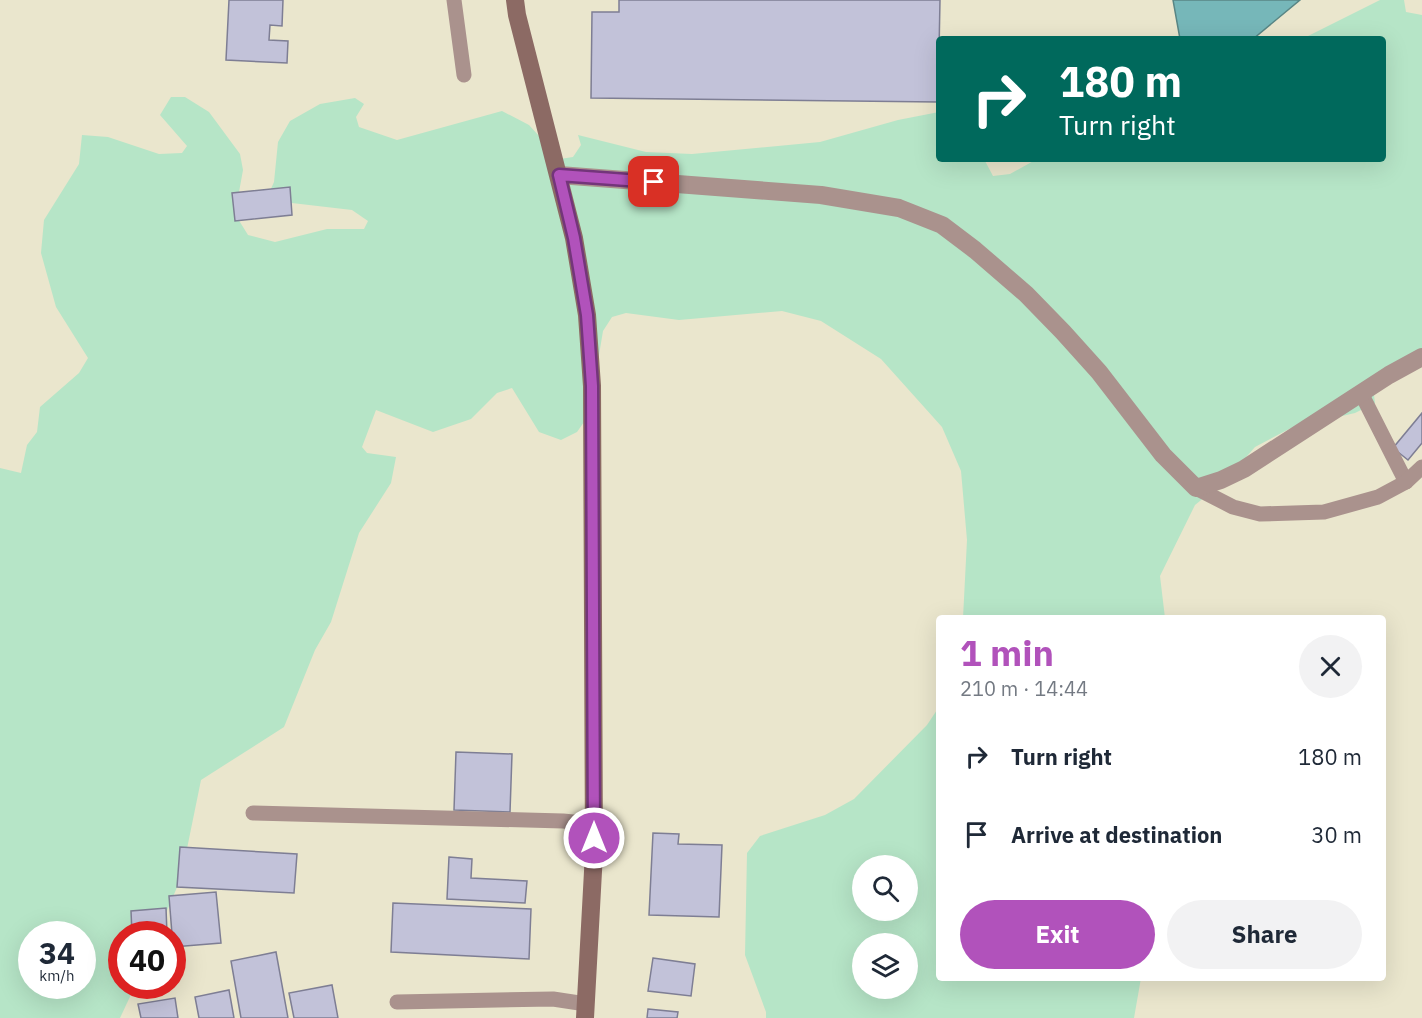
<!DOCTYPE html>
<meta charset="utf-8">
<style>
:root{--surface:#fff;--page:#f2f2f3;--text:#1f2937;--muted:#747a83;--accent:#b152bb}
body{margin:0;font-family:"IBM Plex Sans",sans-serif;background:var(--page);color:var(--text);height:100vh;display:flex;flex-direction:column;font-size:22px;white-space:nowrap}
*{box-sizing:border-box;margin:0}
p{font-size:20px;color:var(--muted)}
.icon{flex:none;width:33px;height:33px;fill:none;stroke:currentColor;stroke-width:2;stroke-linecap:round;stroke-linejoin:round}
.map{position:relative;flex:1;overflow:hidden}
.sheet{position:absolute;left:936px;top:615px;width:450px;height:366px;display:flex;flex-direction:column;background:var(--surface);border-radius:6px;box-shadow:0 6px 24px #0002}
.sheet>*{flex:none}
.hud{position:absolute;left:936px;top:36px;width:450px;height:126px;border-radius:6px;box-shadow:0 6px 24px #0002;background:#00695c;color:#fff;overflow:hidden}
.controls{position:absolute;left:852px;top:855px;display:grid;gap:12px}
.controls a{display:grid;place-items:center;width:66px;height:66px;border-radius:50%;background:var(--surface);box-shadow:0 6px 24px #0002;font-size:30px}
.speed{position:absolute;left:18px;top:921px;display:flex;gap:12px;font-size:30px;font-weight:700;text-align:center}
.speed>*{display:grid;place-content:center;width:78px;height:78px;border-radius:50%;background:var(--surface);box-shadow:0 6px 24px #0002;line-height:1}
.speed small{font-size:15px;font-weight:400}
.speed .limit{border:9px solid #d22;background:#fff;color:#111}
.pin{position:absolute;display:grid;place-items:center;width:51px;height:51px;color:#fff;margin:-26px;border-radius:12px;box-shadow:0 3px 9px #0006}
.me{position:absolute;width:66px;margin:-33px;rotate:0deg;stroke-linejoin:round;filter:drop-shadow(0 0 4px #0008)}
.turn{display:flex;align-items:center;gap:21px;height:126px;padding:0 24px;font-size:27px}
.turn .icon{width:78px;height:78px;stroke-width:2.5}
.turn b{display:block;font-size:42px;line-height:51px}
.round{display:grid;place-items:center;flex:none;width:63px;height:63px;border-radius:32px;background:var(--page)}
.head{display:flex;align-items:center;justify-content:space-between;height:102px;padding:0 24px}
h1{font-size:36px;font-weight:800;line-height:45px;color:var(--accent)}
.button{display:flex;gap:12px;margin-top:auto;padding:12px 24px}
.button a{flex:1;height:69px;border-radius:36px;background:var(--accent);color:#fff;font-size:24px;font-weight:800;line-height:69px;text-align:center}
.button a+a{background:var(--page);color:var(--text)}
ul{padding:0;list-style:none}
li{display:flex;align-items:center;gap:18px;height:78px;padding:0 24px}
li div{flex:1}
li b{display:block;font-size:22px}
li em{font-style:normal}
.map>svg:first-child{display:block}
</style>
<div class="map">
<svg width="1422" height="1018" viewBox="0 0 1422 1018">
<rect width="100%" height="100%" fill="#eae6cd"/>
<g fill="#b6e5c7" fill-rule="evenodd">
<path d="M1380,0h24l2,12 16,3v339l-48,41 1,8 -20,10 -64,15 -36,19 -28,32 -32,26 -35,71 5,42h-202l4,-78 -6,-69 -19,-44 -61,-68 -60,-38 -39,-10 -103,9 -53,-7 -14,4 -9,14 -14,84 -12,17 -16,8 -22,-8 -27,-44 -15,5 -26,26 -38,13 -57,-22 -14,37 5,6 29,4 -5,26 -32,50 -28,89 -16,28 -31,77 -83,53 -20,98 -24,56h-35v52h13l-15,32h-120v-550l21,5 6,-28 10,-13 3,-25 39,-34 9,-15 -32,-51 -15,-54 3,-33 35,-56 3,-29 26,2 51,17 23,-1 5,-7 -27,-31 11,-18h14l24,15 31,42 3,16 -8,44 13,21 27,7 52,-13h37l4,-8 -16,-11 -86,-10 8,-18 4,-40 12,-21 30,-17 35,-6 9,6 -8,13 3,10 38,13 105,-29 27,14 31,34 13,-2 8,-12 -3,-10 68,17 46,2 128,-12 78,-22 41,-8v47h45l9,17 17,-2 27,-15h346v-120h-81zM32,934h50v52h-50z"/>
<path d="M939,707v271h202l-7,40h-368v-6l-21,-57 2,-102 13,-17 65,-21 29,-16 73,-74zM862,866h46v44h-46zM862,944h46v44h-46z"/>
</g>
<polygon fill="#76b7b9" stroke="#598685" stroke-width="1.5" points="1173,0 1300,0 1253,39 1180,39"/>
<g fill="#c2c2d9" stroke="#7e7e94" stroke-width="1.5">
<polygon points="229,0 283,0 282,26 270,25 269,40 288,41 287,63 226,60"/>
<polygon points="619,0 940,0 938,102 591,98 592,12 619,12"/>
<polygon points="290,187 292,215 235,221 232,193"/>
<polygon points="1422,413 1422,443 1408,460 1393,448"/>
<polygon points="456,752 512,754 510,812 454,810"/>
<polygon points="653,833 679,834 678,844 722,845 719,917 649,915"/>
<polygon points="180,847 297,854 294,893 177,887"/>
<polygon points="449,857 472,859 471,878 527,881 525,903 447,899"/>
<polygon points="216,892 221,943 173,947 169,896"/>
<polygon points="393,903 531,909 529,959 391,952"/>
<polygon points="166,908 167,934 132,934 131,911"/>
<polygon points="276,952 288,1018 241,1018 231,961"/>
<polygon points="653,958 695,964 691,996 648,991"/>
<polygon points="332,985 338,1018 294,1018 289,993"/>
<polygon points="229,990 234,1018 199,1018 195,997"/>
<polygon points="175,998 178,1018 141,1018 138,1004"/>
<polygon points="648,1009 678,1012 677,1018 647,1018"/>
</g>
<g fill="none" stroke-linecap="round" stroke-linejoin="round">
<g stroke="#aa928d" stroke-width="15">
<polyline points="454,0 464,75"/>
<polyline points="1361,393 1406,482"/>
<polyline points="1196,488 1233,507 1260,514 1324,512 1378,497 1406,482 1422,467"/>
<polyline points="253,813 563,821 593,824"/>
<polyline points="397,1002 553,999 586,1004"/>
</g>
<polyline stroke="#aa928d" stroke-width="18" points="559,175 821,195 899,208 942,225 975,250 1026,294 1063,332 1099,372 1163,455 1196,488 1221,480 1244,469 1389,375 1422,357"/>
<polyline stroke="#8c6a64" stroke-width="18" points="515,0 517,15 574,238 587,315 592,386 594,853 585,1018"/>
</g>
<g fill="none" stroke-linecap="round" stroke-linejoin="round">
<g stroke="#73357a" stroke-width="15">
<polyline id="route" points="594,838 592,386 587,315 574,238 559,175 654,182"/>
</g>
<use href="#route" stroke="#b152bb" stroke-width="10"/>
</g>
</svg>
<div class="controls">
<a><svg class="icon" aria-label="search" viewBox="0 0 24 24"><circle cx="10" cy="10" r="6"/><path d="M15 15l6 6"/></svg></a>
<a><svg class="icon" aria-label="layers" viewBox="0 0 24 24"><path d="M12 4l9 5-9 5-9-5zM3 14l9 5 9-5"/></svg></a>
</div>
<div class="speed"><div>34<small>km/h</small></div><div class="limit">40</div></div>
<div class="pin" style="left:654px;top:182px;background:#d93025"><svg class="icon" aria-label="arrive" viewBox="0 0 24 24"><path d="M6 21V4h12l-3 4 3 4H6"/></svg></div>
<svg class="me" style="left:594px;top:838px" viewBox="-20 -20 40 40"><circle r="17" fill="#b152bb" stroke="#fff" stroke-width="3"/><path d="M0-11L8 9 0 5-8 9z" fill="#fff"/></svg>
<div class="hud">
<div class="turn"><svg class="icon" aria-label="right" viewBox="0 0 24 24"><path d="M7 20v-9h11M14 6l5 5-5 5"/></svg><div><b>180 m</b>Turn right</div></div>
</div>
<section class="sheet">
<div class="head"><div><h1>1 min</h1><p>210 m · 14:44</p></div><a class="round"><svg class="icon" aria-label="close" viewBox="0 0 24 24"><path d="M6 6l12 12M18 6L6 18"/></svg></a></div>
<ul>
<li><svg class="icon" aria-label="right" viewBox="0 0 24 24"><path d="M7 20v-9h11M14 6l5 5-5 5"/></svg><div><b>Turn right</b></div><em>180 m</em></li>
<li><svg class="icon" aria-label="arrive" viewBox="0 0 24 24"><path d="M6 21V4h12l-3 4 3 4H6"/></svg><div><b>Arrive at destination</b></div><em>30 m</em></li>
</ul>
<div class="button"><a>Exit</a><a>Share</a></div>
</section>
</div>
